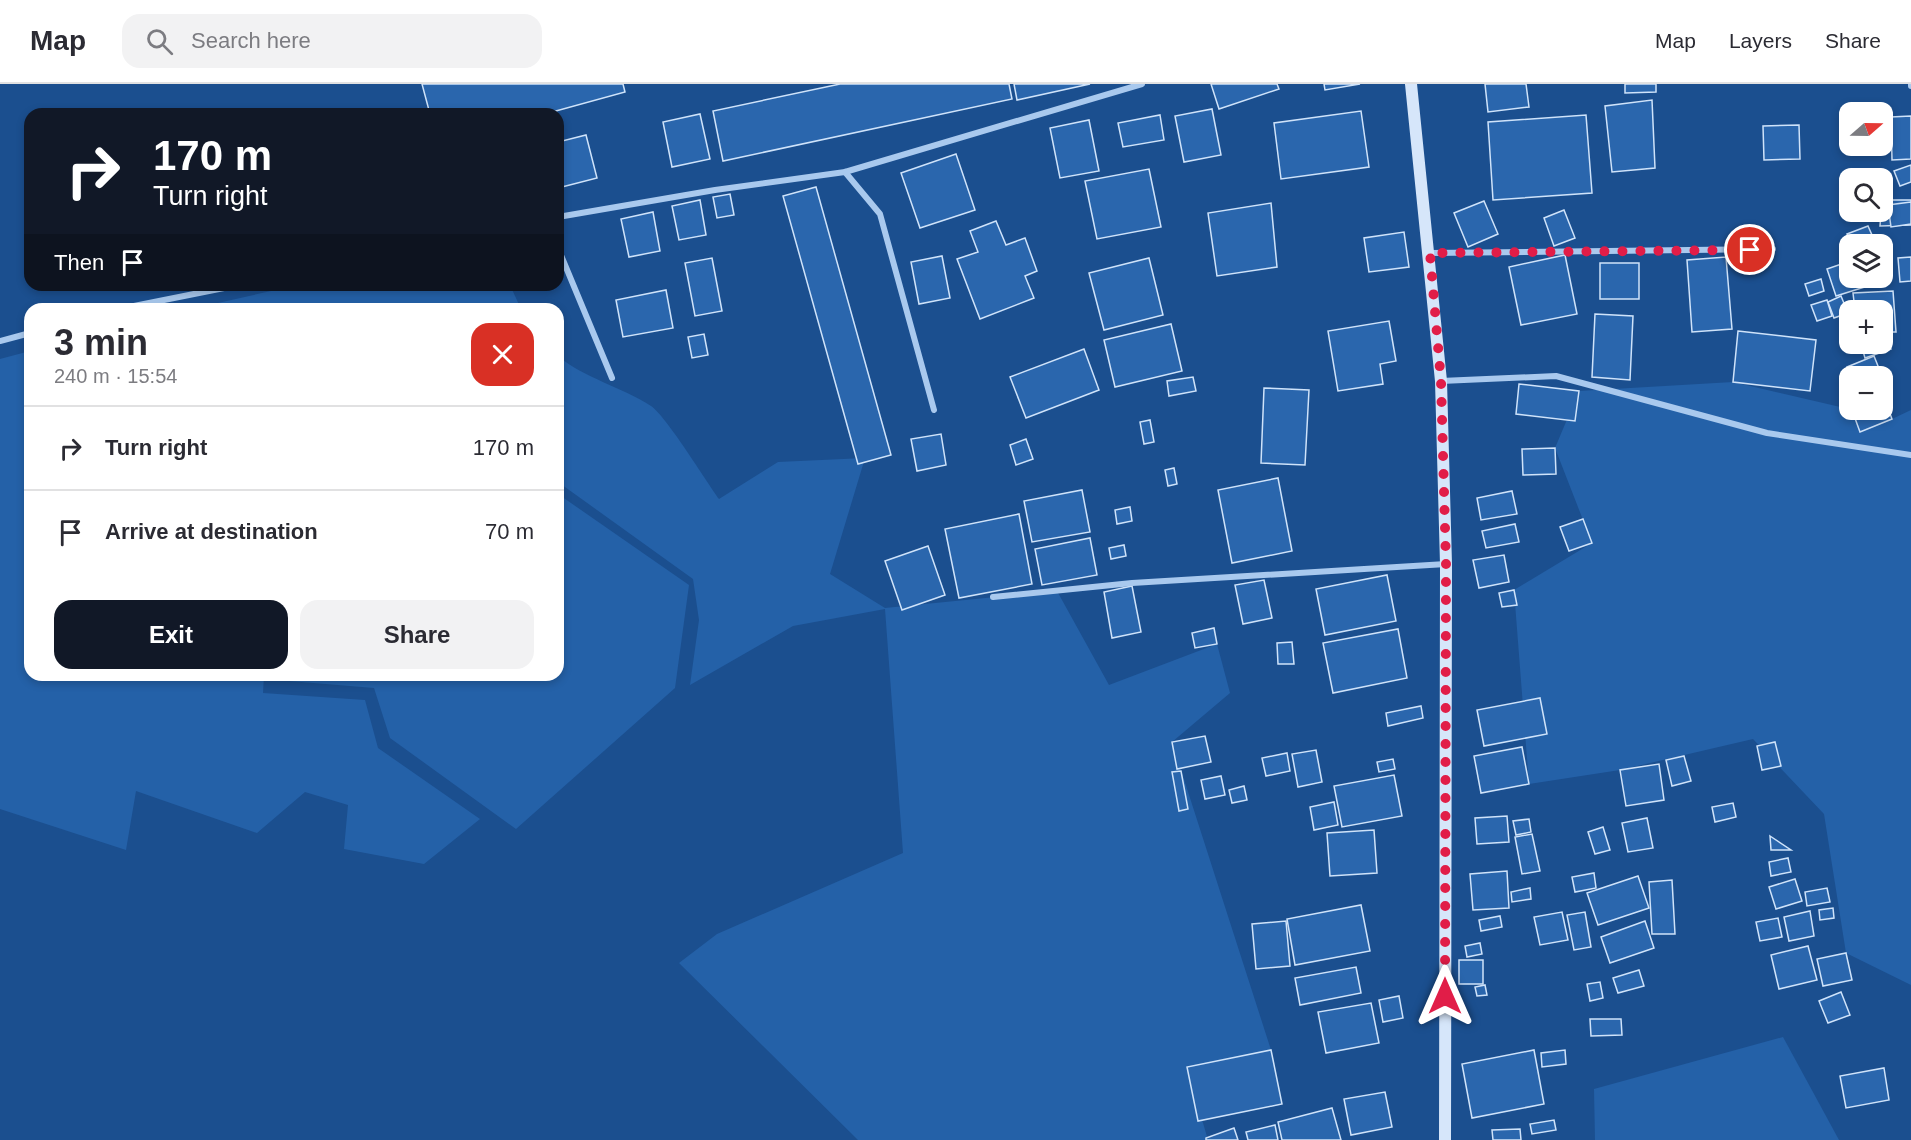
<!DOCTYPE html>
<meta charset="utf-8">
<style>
:root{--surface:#fff;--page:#f2f2f3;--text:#2b2b33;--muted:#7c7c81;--line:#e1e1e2;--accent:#111827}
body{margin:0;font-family:Arial,sans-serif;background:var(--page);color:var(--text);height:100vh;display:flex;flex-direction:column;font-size:22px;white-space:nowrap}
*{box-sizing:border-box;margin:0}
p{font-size:20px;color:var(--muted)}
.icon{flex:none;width:33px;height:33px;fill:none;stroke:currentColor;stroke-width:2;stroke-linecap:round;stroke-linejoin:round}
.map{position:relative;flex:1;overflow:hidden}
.drawer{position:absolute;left:24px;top:219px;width:540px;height:378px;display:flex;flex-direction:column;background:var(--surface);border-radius:18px;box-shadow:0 3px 9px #0003}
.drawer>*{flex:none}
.hud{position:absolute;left:24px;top:24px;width:540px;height:183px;border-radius:18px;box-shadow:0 3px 9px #0003;background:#111827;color:#fff;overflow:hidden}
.needle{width:39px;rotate:70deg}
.controls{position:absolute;left:1839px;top:18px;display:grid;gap:12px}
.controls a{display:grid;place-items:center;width:54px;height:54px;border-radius:12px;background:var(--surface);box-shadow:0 3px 9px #0003;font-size:30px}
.pin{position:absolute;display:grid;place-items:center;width:51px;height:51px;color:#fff;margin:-26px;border:3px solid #fff;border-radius:50%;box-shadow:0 2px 6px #0007}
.me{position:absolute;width:66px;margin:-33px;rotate:0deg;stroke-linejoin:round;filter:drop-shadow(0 0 4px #0008)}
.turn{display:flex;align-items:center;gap:21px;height:126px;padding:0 30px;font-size:27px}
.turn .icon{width:78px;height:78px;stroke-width:2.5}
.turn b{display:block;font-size:42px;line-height:51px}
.then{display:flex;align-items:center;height:57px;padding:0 30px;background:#0003;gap:12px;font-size:22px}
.round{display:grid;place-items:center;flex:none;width:63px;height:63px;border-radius:18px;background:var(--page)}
.overview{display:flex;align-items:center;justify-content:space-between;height:102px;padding:0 30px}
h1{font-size:36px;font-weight:700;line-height:45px}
.cta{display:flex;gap:12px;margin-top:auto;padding:12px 30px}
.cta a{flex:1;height:69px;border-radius:18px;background:var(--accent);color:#fff;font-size:24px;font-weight:700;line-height:69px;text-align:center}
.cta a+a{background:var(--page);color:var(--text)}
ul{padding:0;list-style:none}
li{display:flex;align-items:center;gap:18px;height:84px;padding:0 30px;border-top:2px solid var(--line)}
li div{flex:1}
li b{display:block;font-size:22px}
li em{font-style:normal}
header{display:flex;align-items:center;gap:36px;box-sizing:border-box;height:84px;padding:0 30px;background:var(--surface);border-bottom:2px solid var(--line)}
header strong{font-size:28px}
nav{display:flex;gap:33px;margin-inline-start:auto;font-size:21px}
.search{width:420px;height:54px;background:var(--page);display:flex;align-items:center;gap:15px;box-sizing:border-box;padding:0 21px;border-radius:18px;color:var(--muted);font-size:22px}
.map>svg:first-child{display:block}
</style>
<header>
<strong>Map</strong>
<div class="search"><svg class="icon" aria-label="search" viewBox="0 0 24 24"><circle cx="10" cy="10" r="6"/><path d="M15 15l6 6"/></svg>Search here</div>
<nav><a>Map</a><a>Layers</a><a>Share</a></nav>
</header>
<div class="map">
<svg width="1911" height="1056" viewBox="0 0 1911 1056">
<rect width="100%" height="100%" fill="#1b4f8f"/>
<g fill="#2461a8">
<polygon points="298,201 510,201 521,225 191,225"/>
<polygon points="30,267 30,591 264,591 263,609 365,616 378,664 480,735 424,780 344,765 348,721 305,708 257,749 136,707 126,766 0,725 0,275"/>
<path d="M558,272c26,22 64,31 93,50 15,10 55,75 68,93l59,-37 87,-4 -35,116 55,34 172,-17 52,94 108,-41 13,49 -58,49 99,308 -84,18 21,72h-350l-179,-177 38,-29 186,-81 -18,-244 -92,17 -103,59 9,-65 -6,-41 -135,-97z"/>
<polygon points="1733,298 1892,335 1911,326 1911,901 1846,869 1824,730 1753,655 1620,686 1529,700 1514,506 1592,459 1555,364 1579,307"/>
<polygon points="558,410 689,501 675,604 516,745 390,654 374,604 277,596 277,591 558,591"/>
<polygon points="1783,953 1839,1056 1595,1056 1594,1005"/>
</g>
<g fill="#2a66ad" stroke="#cfe3fa" stroke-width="1.5">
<polygon points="422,0 623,0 625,8 545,30 430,30"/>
<polygon points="840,0 1009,0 1012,15 723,77 713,27"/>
<polygon points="1014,0 1090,0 1017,16"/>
<polygon points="1211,0 1277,0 1279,5 1219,25"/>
<polygon points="1324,0 1360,0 1325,6"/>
<polygon points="1485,0 1526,0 1529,23 1488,28"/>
<polygon points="1625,0 1656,0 1656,8 1625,9"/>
<polygon points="1652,16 1655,84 1612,88 1605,22"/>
<polygon points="1212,25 1221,71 1184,78 1175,32"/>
<polygon points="1361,27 1369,83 1281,95 1274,39"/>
<polygon points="700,30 710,75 672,83 663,38"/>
<polygon points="1160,31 1164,56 1123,63 1118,39"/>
<polygon points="1586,31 1592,109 1493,116 1488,38"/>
<polygon points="1911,32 1911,75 1892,76 1891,33"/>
<polygon points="1089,36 1099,87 1060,94 1050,44"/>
<polygon points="1799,41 1800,75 1764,76 1763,42"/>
<polygon points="586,51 597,94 558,104 558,58"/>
<polygon points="956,70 975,126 920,144 901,89"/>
<polygon points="1911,81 1911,98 1900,102 1894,87"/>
<polygon points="1149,85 1161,143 1097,155 1085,97"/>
<polygon points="816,103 891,371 858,380 783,112"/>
<polygon points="730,110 734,131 717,134 713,113"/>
<polygon points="700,116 706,151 679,156 672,122"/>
<polygon points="1882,116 1911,116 1911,141 1880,142"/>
<polygon points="1484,117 1498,150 1468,163 1454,129"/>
<polygon points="1911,118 1911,140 1891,143 1888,121"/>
<polygon points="1271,119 1277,183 1217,192 1208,129"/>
<polygon points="1564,126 1575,154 1554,162 1544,134"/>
<polygon points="653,128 660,167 629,173 621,135"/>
<polygon points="996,137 1006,161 1025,154 1037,187 1025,192 1034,214 980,235 957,175 978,168 970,147"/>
<polygon points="1868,142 1876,160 1851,160 1847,150"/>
<polygon points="1404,148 1409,183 1369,188 1364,154"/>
<polygon points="1565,171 1577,230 1521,241 1509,183"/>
<polygon points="942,172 950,214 919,220 911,178"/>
<polygon points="1726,173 1732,245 1692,248 1687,176"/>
<polygon points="1911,173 1911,197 1900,198 1898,174"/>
<polygon points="712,174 722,227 695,232 685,179"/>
<polygon points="1149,174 1163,231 1104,246 1089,189"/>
<polygon points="1850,177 1850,194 1869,194 1871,201 1836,212 1827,185"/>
<rect x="1600" y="179" width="39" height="36"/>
<polygon points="1821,195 1824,207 1809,212 1805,200"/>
<polygon points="666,206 673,244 623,253 616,216"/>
<polygon points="1893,207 1896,248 1882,248 1882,226 1855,226 1853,209"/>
<polygon points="1841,212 1848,229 1834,234 1828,218"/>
<polygon points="1827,216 1832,232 1817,237 1811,221"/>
<polygon points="1595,230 1633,232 1630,296 1592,293"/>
<polygon points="1389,237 1396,277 1380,280 1383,300 1338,307 1328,247"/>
<polygon points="1171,240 1182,287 1115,303 1104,256"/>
<polygon points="1738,247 1816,256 1810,307 1733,298"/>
<polygon points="704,250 708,271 692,274 688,253"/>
<polygon points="1886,250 1891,265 1865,274 1861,260 1882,260 1882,251"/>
<polygon points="1084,265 1099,306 1026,334 1010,293"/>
<polygon points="1874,272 1882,292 1851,292 1847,283"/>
<polygon points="1193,293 1196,307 1169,312 1167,297"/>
<polygon points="1519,300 1579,307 1575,337 1516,330"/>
<polygon points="1264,304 1309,306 1305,381 1261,379"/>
<polygon points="1883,311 1892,335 1860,348 1852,326 1882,326"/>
<polygon points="1150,336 1154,358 1144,360 1140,338"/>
<polygon points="941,350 946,381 917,387 911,355"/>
<polygon points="1026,355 1033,375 1016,381 1010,361"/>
<polygon points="1555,364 1556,390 1523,391 1522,365"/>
<polygon points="1174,384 1177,400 1168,402 1165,386"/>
<polygon points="1278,394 1292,467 1232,479 1218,406"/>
<polygon points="1082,406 1090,448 1032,458 1024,417"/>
<polygon points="1512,407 1517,430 1481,436 1477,414"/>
<polygon points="1130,423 1132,437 1117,440 1115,426"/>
<polygon points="1019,430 1032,500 959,514 945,445"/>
<polygon points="1583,435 1592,459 1569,467 1560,443"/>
<polygon points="1515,440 1519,458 1486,464 1482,447"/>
<polygon points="1090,454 1097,491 1042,501 1035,465"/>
<polygon points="1124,461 1126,472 1111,475 1109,464"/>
<polygon points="928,462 945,511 902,526 885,477"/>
<polygon points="1504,471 1509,498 1479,504 1473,476"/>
<polygon points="1387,491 1396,537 1325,551 1316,505"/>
<polygon points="1264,496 1272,534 1243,540 1235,501"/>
<polygon points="1132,502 1141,548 1112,554 1104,508"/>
<polygon points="1514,506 1517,521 1502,523 1499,509"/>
<polygon points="1214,544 1217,560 1195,564 1192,549"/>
<polygon points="1398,545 1407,594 1333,609 1323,559"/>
<polygon points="1292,558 1294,580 1278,580 1277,559"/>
<polygon points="1540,614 1547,650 1484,662 1477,626"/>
<polygon points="1421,622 1423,634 1388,642 1386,629"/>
<polygon points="1205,652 1211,678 1177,685 1172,658"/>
<polygon points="1775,658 1781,682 1762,686 1757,662"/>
<polygon points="1522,663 1529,700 1481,709 1474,672"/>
<polygon points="1316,666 1322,698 1298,703 1292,670"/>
<polygon points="1287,669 1290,687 1266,692 1262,674"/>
<polygon points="1684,672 1691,697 1672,702 1666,676"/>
<polygon points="1393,675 1395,685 1379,688 1377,678"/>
<polygon points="1659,680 1664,716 1626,722 1620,686"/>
<polygon points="1181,687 1188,725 1179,727 1172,688"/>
<polygon points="1394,691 1402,732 1342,743 1334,702"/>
<polygon points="1221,692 1225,711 1205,715 1201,696"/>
<polygon points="1244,702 1247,716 1232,719 1229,706"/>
<polygon points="1334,718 1338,741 1314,746 1310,723"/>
<polygon points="1733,719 1736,733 1715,738 1712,723"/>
<polygon points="1507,732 1509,758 1477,760 1475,734"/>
<polygon points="1647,734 1653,764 1628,768 1622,739"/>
<polygon points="1529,735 1531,748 1516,751 1513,737"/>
<polygon points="1603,743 1610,766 1595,770 1588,748"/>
<polygon points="1374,746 1377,789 1330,792 1327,749"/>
<polygon points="1532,750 1540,787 1522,790 1515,753"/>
<polygon points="1770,752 1791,766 1771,766"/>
<polygon points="1788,774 1791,788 1771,792 1769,778"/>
<polygon points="1507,787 1509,824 1473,826 1470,790"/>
<polygon points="1594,789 1596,804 1575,808 1572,793"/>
<polygon points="1638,792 1649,824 1598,841 1587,809"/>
<polygon points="1795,795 1802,817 1776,825 1769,803"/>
<polygon points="1672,796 1675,850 1652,850 1649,798"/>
<polygon points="1530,804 1531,815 1512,818 1511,808"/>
<polygon points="1827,804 1830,818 1807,822 1805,808"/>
<polygon points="1361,821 1370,867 1295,881 1287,835"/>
<polygon points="1833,824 1834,834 1820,836 1819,826"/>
<polygon points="1810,827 1814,852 1789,857 1784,833"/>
<polygon points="1562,828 1568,856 1540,861 1534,833"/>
<polygon points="1585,828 1591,863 1574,866 1567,831"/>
<polygon points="1500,832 1502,843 1481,847 1479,836"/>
<polygon points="1778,834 1782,853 1760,857 1756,838"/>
<polygon points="1286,837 1290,882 1256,885 1252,840"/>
<polygon points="1645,837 1654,864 1610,879 1601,853"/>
<polygon points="1480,859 1482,870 1467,873 1465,862"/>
<polygon points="1808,862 1817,896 1779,905 1771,871"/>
<polygon points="1846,869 1852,896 1823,902 1817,875"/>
<rect x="1459" y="876" width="24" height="24"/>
<polygon points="1356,883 1361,909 1300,921 1295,894"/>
<polygon points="1639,886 1644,902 1618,909 1613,894"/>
<polygon points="1600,898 1603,914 1590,917 1587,900"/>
<polygon points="1485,901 1487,911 1477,912 1475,903"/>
<polygon points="1841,908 1850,931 1828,939 1819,917"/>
<polygon points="1399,912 1403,934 1383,938 1379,916"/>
<polygon points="1371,919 1379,959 1326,969 1318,928"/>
<polygon points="1590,935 1621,935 1622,951 1591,952"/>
<polygon points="1271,966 1282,1020 1198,1037 1187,983"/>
<polygon points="1534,966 1544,1020 1472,1034 1462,980"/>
<polygon points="1565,966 1566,980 1542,983 1541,969"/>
<polygon points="1884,984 1889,1016 1846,1024 1840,992"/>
<polygon points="1385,1008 1392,1043 1351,1051 1344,1015"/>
<polygon points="1332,1024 1341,1056 1282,1056 1278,1038"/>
<polygon points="1554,1036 1556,1046 1532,1050 1530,1040"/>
<polygon points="1275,1041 1278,1056 1248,1056 1246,1048"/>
<polygon points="1234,1044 1238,1056 1206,1056 1206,1054"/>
<polygon points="1520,1045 1521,1056 1493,1056 1492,1046"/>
</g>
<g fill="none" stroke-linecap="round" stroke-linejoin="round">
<g stroke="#a9c9ee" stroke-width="6">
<polyline points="1911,0 1911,2"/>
<polyline points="845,88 880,130 934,326"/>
<polyline points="558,133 715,106 845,88 1142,0"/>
<polyline points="558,164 612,294"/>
<polyline points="1430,169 1773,165"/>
<polyline points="119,225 239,201"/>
<polyline points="0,257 30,249"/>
<polyline points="1441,297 1556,292 1767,349 1911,371"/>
<polyline points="993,513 1132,499 1446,480"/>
</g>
<polyline stroke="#d6e6fa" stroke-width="12" points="1411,0 1441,297 1446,480 1445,1056"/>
</g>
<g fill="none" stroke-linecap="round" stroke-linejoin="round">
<polyline stroke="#e11d48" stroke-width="10" stroke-dasharray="0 18" points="1445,912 1446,480 1441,297 1430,169 1750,166"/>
</g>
</svg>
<div class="controls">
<a><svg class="needle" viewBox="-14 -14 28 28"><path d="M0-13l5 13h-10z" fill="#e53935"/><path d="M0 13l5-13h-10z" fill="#7c7c81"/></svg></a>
<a><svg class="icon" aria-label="search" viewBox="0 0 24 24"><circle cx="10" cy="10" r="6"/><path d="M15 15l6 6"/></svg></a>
<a><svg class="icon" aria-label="layers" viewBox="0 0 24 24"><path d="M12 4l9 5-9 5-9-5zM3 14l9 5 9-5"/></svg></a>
<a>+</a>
<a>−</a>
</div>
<div class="pin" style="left:1750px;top:166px;background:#d93025"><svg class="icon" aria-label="arrive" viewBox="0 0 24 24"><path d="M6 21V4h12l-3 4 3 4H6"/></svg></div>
<svg class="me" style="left:1445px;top:912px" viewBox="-20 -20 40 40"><path d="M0-17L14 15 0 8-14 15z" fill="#e11d48" stroke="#fff" stroke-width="4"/></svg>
<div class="hud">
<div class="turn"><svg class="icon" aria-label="right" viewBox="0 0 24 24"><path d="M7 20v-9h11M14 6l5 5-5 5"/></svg><div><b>170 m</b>Turn right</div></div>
<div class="then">Then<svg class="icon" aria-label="arrive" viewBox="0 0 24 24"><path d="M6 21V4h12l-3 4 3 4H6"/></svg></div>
</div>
<section class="drawer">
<div class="overview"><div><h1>3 min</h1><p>240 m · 15:54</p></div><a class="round" style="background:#d93025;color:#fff"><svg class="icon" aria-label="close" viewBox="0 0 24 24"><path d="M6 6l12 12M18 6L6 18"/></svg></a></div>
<ul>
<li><svg class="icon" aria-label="right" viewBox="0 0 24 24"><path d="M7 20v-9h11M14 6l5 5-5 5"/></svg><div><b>Turn right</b></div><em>170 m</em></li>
<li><svg class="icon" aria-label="arrive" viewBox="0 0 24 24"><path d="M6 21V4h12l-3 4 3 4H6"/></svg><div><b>Arrive at destination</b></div><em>70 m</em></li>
</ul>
<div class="cta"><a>Exit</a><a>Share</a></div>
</section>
</div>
